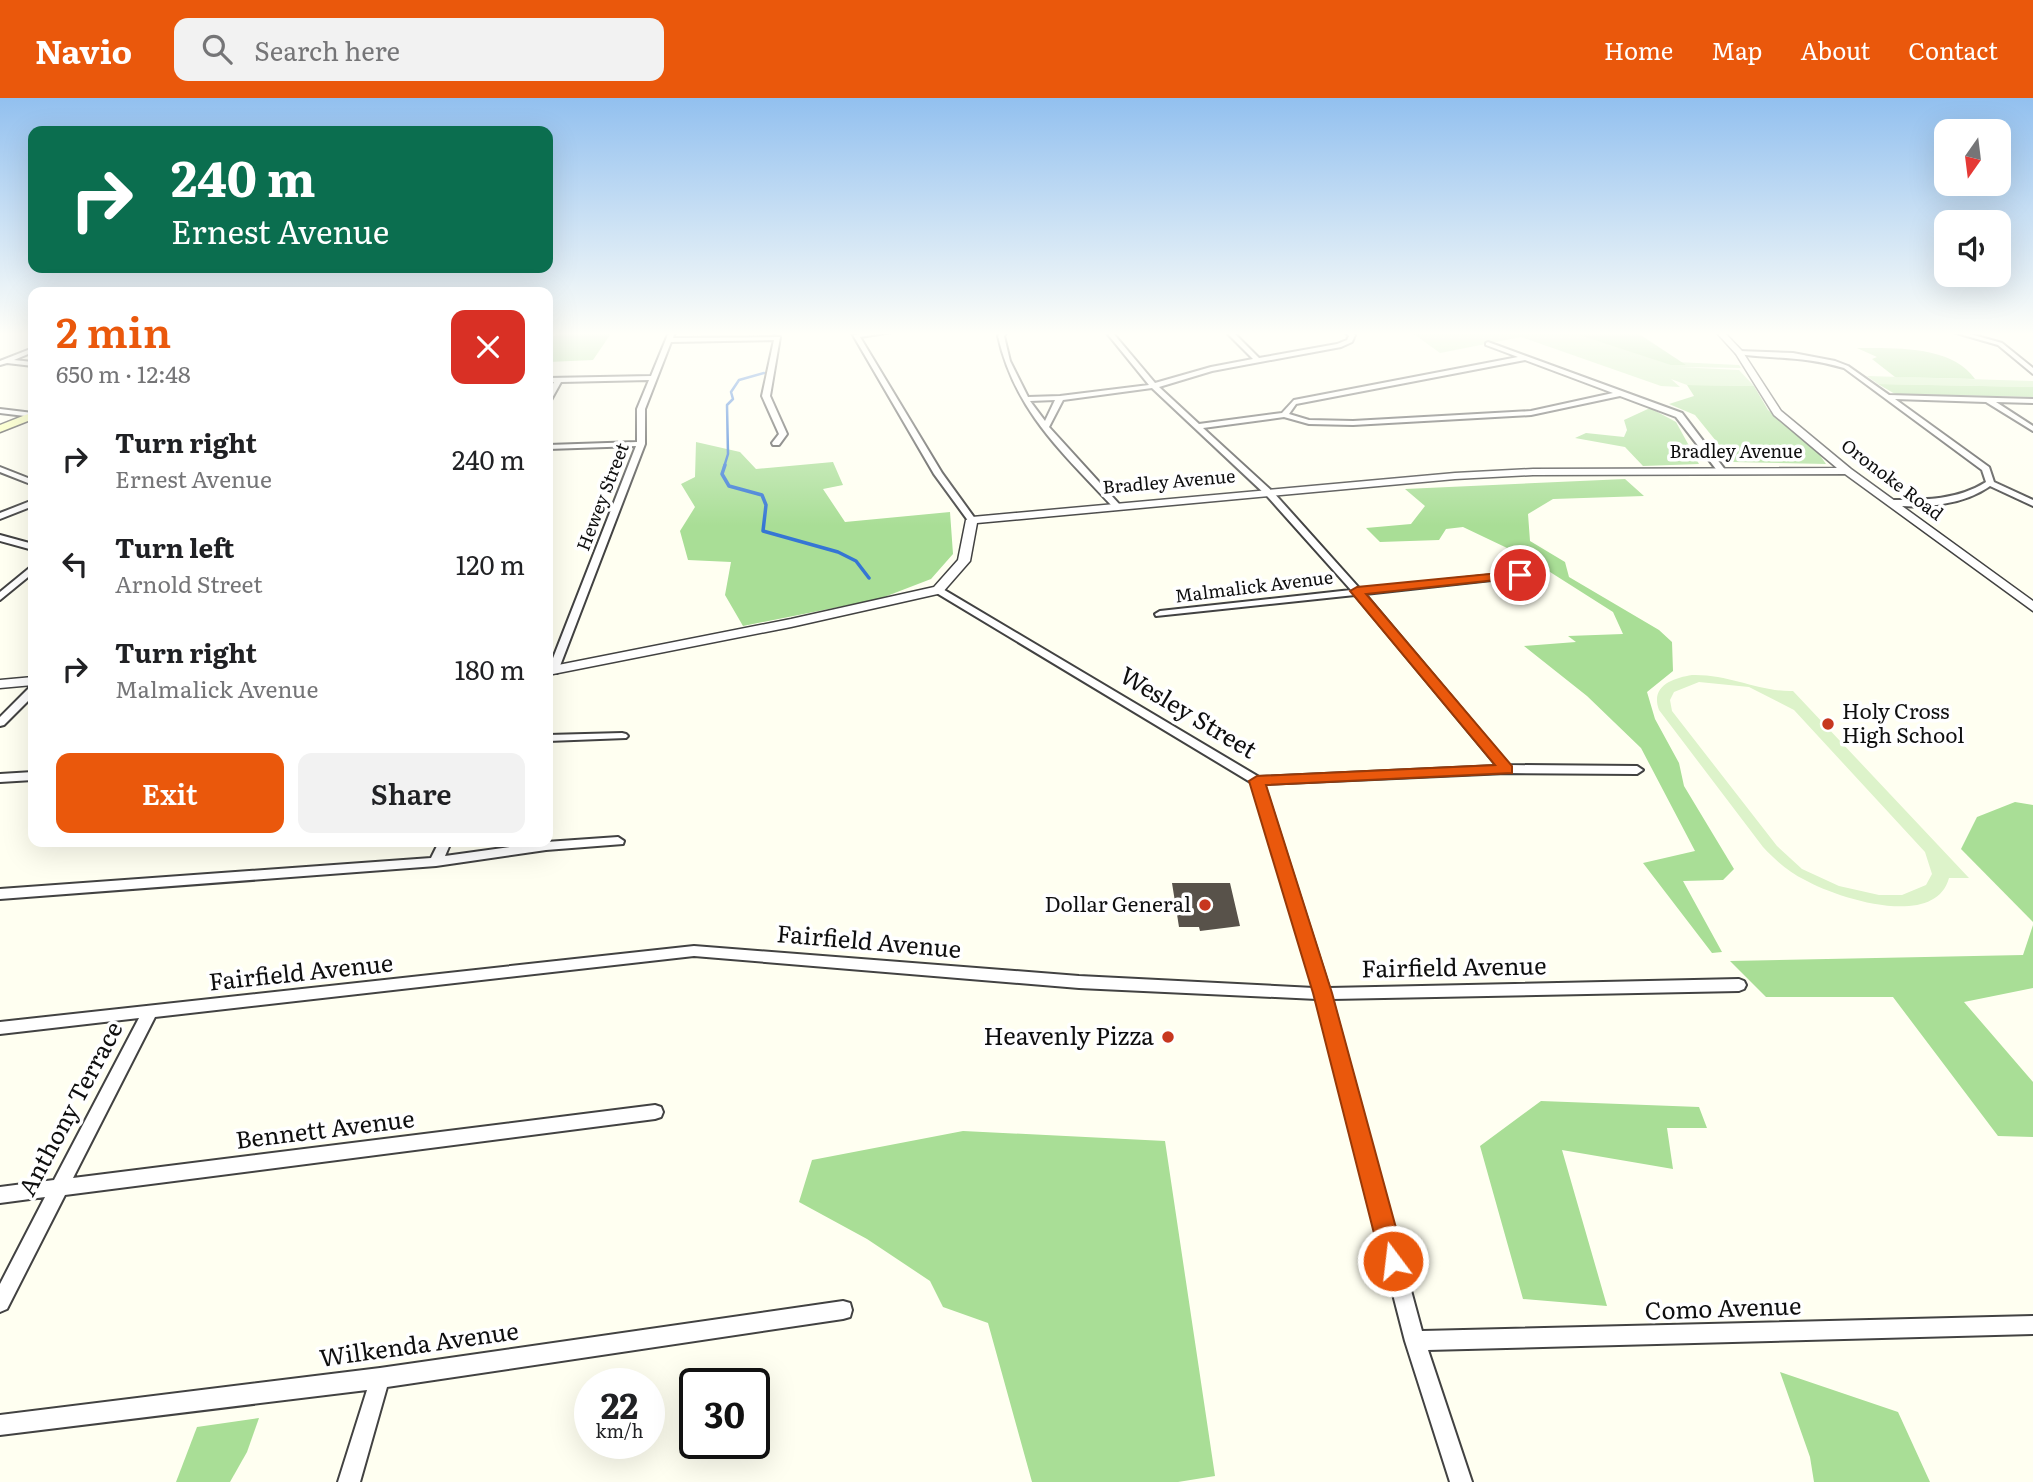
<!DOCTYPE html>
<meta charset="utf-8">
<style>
:root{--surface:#fff;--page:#f2f2f2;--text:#202124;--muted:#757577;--accent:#ea580c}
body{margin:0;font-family:Literata,serif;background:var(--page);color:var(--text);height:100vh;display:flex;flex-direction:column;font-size:26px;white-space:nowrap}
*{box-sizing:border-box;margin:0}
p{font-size:23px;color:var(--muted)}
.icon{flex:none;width:38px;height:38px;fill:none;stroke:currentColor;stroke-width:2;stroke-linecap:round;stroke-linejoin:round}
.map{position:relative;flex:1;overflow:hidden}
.details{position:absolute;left:28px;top:189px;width:525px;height:560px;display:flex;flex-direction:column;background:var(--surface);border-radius:14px;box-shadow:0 7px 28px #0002}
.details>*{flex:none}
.top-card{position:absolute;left:28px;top:28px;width:525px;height:147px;border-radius:14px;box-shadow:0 7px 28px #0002;background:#0b6e4f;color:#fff;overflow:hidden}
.needle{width:46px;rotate:194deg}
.tools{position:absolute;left:1934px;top:21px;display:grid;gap:14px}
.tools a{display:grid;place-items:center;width:77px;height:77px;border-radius:14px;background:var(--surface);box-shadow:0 7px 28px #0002;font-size:35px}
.speed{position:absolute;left:574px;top:1270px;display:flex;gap:14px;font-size:35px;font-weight:700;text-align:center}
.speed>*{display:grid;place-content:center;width:91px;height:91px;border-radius:50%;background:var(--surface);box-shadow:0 7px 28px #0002;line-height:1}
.speed small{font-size:18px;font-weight:400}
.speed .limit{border:4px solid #111;border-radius:10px;background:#fff;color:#111}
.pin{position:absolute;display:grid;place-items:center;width:60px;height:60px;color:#fff;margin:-30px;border:4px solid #fff;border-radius:50%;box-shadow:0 2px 7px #0007}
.me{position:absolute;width:77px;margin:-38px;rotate:345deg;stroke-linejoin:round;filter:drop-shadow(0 0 5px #0008)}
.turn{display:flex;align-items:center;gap:24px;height:147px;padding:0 28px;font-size:32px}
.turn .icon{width:91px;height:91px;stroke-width:2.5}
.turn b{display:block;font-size:49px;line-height:60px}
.round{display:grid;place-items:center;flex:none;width:74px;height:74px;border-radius:14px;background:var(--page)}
.head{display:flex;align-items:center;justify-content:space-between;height:119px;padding:0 28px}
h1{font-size:42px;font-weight:600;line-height:52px;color:var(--accent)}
.primary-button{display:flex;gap:14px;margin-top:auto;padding:14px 28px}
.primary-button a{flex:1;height:80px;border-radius:14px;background:var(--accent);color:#fff;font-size:28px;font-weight:600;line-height:80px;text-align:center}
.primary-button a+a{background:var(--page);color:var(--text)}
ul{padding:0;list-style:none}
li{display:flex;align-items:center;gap:21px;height:105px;padding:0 28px}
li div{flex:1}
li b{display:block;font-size:26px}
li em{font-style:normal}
header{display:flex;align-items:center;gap:42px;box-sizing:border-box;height:98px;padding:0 35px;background:var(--accent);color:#fff}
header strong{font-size:33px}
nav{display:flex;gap:38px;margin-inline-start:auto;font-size:24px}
.search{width:490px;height:63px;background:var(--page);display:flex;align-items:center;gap:18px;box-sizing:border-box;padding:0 24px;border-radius:14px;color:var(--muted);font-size:26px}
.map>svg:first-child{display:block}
</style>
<header>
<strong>Navio</strong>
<div class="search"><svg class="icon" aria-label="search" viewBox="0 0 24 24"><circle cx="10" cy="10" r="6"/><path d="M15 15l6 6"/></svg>Search here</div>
<nav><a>Home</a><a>Map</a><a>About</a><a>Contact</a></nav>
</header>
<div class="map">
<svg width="2033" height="1384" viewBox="0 0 2033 1384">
<rect width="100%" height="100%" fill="#fffff1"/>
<g fill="#c9ecb8">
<polygon points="1411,234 1628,234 1676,264 1739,267 1741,270 1678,269 1739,272 1754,288 1687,287 1671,281 1680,289 1661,288 1521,239 1440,255"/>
<polygon points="1867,278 2033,283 2033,289 1878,286"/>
</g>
<g fill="#a9de96">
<polygon points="564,234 612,234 593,262 548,264 548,240"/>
<polygon points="1570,234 1636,234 1686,267 1671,267"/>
<path d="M1857,250c36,0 95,-3 118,31l-80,-2 -23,-18 5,-2z"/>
<polygon points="1878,286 2033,289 2033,299 1895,296"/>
<polygon points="1687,287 1754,288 1768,312 1817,353 1826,366 1733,364 1695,317 1669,306 1694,298"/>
<polygon points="1650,310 1676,324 1699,366 1643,368 1625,349 1575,340 1586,335 1624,339 1627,332 1624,322"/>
<polygon points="696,344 740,354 756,371 833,364 843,387 823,391 845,424 950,414 953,456 931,481 879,501 743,528 725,497 731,464 688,462 680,433 695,409 681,386 695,379"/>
<polygon points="1625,381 1644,398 1553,401 1528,416 1530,443 1565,464 1569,479 1659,532 1672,544 1673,573 1647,594 1655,621 1679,665 1684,688 1734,771 1723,782 1683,783 1722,854 1712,855 1643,765 1695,753 1641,650 1587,598 1524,548 1576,544 1568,538 1623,536 1613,514 1528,460 1463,429 1446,431 1439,442 1380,444 1366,430 1411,426 1425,408 1405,391"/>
<polygon points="2015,704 2033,707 2033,824 1961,751 1977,719"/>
<polygon points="2033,827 2033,890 1964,904 2033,984 2033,1039 1998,1038 1893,899 1766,899 1730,863 2023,857"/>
<polygon points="1541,1003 1699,1009 1707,1030 1667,1030 1673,1071 1562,1052 1607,1208 1523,1201 1480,1048"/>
<polygon points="963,1033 1165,1043 1215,1378 1178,1384 1032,1384 988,1225 943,1209 930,1183 867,1141 799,1104 812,1062"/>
<polygon points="1780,1274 1898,1314 1930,1384 1814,1384 1810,1359"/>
<polygon points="259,1320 247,1354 230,1384 176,1384 197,1329"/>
</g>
<path fill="#ddf3ca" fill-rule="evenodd" d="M1692,577c38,-1 67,17 101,16l176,187h-20c-14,52 -112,20 -144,2 -16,-8 -29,-19 -42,-33l-104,-137c-9,-24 14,-32 33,-35zM1699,584l50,5 45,23 131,142 7,22 -6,11 -24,10h-23l-40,-9 -37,-17 -25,-23 -105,-135 -2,-11 4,-8z"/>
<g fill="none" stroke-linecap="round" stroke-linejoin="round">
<g stroke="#3576d4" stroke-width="2.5">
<polyline points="773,238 777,234"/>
<polyline points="724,369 728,356 727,307 733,301 731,294 739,282 764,275"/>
</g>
<polyline stroke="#3576d4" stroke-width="3.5" points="725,367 722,376 729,388 762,397 766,407 763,433 838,454 856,463 869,480"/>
</g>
<polygon fill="#58524a" points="1172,785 1230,785 1240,828 1200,833 1199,829 1179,829"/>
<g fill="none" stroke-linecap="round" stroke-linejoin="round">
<g stroke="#424242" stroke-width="4">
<g id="minor">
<polygon points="669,234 675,234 673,240 780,239 770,298 787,336 779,347 773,347 772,345 779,336 762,298 774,242 671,244 645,311 645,346 558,573 557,575 549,575 548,573 636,348 548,351 548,347 637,344 637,311 649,282 561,284 551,302 548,302 548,295 554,284 548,284 548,280 651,278"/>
<polygon points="869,234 892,234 860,239 942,375 976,422 975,424 969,424 934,376 853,237"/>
<path d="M1001,234h6l-3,4 6,25 18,36 32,-1 89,-11 -43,-53h6l43,51 56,-16 42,-8 -27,-27h7l26,26 78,-14 10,-4 2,-4 -4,-4h7l3,3 -3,7 -11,5 -129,24 -53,16 40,37 83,-11 12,-13 224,-43 -32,-12v-2l2,-1 194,71 44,58 -7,2 -43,-56 -56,-21 -89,19 -178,10 -44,-1 -25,-7 -81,11 70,64 87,97 162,-17v4l-3,1 -154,17 144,171 128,1 6,4 -6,4 -131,-1 -242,11 65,204 410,-9 5,2 2,4 -2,4 -5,2 -407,8 90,332 611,-15v18l-605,16 44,132h-22l-45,-141 -88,-342 -238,-11 -385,-32 -539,61 -82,161 582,-73 6,2 2,5 -2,5 -6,2 -590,76 -58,114 -7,3v-28l45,-87 -45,6v-16l54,-7 85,-162 -139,16v-12l694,-76 385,30 235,12 -62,-205 -317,-191v-4h6l318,189 238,-11 -142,-171 -199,21 -1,-2 5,-3 191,-21 -84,-94 -115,-108 -89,12 -14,27 71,78 -7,2c-51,-55 -98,-96 -115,-171zM1525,262l88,33 -82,18 -178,10 -44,-1 -20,-6 7,-10zM1055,302l-10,21 -15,-20z"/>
<polygon points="1953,234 1963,234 2002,245 2033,270 2033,276 1998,247"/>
<polygon points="33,250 33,254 14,262 33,264 33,268 7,265 0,267 0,263"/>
<path d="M1739,253l54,2 42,8 13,5 41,29 144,4v4l-37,-1 37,24v5l-47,-29 -91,-3 94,68 5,15 39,18v6l-43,-20c-27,19 -67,23 -100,19l-1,-2 4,-3c33,0 64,0 93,-18l-4,-12 -138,-102c-39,-12 -69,-9 -107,-14l-1,-1z"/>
<polygon points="0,311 33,315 33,319 0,315"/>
<polygon points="0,369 33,382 33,387 0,374"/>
<polygon points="33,402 33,408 0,421 0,415"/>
<polygon points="0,437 33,446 33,452 0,443"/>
<polygon points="33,467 33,475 0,502 0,494"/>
<polygon points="33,589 33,598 4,627 0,628 0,619 29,590"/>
<polygon points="622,635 626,636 628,638 626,640 548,643 548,637"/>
<polygon points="33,674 33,682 0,684 0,676"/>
<polygon points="618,739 624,743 623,746 546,752 436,768 0,801 0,791 431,760 439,744 451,744 445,758 546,744"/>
<polygon points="843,1203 850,1205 852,1212 850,1219 843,1221 387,1289 360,1384 338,1384 367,1292 0,1337 0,1317 380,1270"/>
</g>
</g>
<g stroke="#424242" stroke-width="3">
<g id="tertiary">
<polygon points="1716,234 1724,234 1742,253 1781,313 1851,371 2033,503 2033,513 1845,376 1533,377 1455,381 977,425 970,463 942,495 791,529 548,577 548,569 791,521 934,489 958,462 966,422 972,419 1455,375 1533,371 1837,370 1774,317 1736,256"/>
<polygon points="33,579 33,587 0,590 0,582"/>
</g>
</g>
<g stroke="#313131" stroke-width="3">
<polygon id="secondary" points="33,314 33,321 0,334 0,327"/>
</g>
<use href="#minor" fill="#fff" fill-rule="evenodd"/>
<use href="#tertiary" fill="#fff" fill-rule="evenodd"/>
<use href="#secondary" fill="#f8ffac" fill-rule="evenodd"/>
</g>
<linearGradient id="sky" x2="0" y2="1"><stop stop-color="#92c0ef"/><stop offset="0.55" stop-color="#fffff9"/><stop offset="1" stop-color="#fffff9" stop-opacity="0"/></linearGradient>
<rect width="2033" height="428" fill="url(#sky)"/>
<polygon fill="#ea580c" stroke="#983908" stroke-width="2" points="1520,473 1526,477 1524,479 1366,496 1512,668 1512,675 1266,687 1332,895 1405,1163 1402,1171 1393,1174 1385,1171 1381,1163 1313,895 1249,683 1257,678 1495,667 1350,493 1357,489"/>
<g fill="#c7371f" stroke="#fff" stroke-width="2.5">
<circle cx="1828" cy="626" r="7"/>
<circle cx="1205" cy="807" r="7"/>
<circle cx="1168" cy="939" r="7"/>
</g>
<g text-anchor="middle" stroke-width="7" stroke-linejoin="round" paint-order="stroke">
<g font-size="18" fill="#0f0f0f" stroke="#fff">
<text x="1736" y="360">Bradley Avenue</text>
<text transform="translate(1892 382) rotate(37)" y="6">Oronoke Road</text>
<text transform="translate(1169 384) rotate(-5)" y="6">Bradley Avenue</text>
<text transform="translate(603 399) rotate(-69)" y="6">Hewey Street</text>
<text transform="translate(1254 489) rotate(-7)" y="6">Malmalick Avenue</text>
</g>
<g font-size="21" fill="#0f0f0f" stroke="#fff" text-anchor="start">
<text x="1842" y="621">Holy Cross<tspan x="1842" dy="24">High School</tspan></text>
<text x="1191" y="814" text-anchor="end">Dollar General</text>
</g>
<g font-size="24" fill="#0f0f0f" stroke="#fff">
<text transform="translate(1188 615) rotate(31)" y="8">Wesley Street</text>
<text transform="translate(869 844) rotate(5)" y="8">Fairfield Avenue</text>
<text transform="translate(1454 870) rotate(-1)" y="8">Fairfield Avenue</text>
<text transform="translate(301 875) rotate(-6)" y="8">Fairfield Avenue</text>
<text transform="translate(71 1011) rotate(-62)" y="8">Anthony Terrace</text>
<text transform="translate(325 1032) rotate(-7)" y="8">Bennett Avenue</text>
<text transform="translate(1723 1211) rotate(-2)" y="8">Como Avenue</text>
<text transform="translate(419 1247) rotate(-8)" y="8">Wilkenda Avenue</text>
</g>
<g font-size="24" fill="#0f0f0f" stroke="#fff" text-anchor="end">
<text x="1154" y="947">Heavenly Pizza</text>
</g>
</g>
</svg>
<div class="tools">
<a><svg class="needle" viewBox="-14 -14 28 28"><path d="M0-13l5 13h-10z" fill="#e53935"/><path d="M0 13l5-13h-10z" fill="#757577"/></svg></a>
<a><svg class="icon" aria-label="sound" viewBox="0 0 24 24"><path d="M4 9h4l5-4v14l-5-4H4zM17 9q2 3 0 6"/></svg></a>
</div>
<div class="speed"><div>22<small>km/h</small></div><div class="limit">30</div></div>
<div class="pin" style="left:1520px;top:477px;background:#d93025"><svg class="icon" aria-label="arrive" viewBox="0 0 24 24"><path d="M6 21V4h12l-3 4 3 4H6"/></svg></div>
<svg class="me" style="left:1393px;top:1163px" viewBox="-20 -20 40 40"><circle r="17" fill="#ea580c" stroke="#fff" stroke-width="3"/><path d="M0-11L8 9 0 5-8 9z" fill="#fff"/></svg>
<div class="top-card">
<div class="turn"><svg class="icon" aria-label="right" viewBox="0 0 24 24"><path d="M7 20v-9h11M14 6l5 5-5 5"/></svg><div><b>240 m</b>Ernest Avenue</div></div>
</div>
<section class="details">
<div class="head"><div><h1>2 min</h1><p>650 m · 12:48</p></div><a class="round" style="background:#d93025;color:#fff"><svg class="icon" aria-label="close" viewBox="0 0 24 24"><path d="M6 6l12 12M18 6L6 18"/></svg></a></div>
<ul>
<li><svg class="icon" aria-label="right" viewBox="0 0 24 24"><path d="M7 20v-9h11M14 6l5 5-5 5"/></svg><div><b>Turn right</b><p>Ernest Avenue</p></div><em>240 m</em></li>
<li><svg class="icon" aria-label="left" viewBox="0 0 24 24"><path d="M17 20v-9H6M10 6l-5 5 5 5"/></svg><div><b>Turn left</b><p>Arnold Street</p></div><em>120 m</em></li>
<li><svg class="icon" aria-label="right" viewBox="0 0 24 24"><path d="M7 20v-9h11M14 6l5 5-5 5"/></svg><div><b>Turn right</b><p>Malmalick Avenue</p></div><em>180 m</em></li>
</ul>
<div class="primary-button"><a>Exit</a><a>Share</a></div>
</section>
</div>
